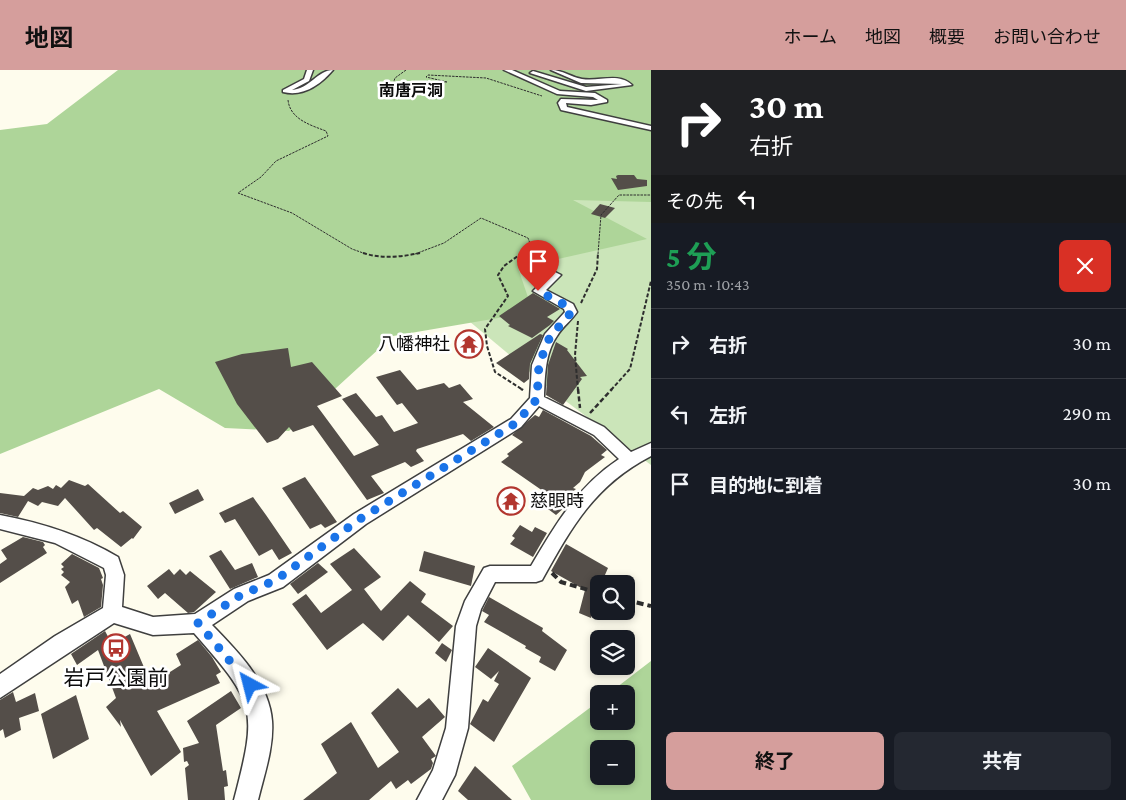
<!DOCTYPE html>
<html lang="ja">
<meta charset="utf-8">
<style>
:root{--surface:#171b24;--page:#242831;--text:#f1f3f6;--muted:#9ea1a6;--line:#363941;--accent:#d59e9c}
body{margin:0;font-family:"Crimson Pro","Noto Sans JP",serif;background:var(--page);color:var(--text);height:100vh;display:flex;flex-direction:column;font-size:19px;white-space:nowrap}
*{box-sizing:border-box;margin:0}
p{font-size:16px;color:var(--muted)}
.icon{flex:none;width:28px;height:28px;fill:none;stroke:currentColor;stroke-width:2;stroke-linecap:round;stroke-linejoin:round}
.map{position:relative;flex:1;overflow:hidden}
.side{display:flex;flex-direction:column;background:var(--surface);width:475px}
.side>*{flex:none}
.top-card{background:#202124;color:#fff;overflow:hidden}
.tools{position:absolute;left:590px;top:505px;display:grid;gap:10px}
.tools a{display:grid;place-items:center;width:45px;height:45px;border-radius:8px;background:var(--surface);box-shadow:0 2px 8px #0003;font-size:25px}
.pin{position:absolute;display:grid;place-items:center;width:42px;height:42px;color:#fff;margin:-51px -21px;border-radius:50% 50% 50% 0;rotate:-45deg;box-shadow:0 0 5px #0007}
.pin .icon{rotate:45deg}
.me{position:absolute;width:55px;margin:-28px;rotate:322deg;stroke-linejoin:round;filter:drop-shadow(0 0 4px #0008)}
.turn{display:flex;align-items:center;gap:18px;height:105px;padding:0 15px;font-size:22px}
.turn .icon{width:65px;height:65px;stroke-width:2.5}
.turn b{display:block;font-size:35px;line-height:42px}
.then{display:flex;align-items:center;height:48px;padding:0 15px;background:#0003;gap:10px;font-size:19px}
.round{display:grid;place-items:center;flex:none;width:52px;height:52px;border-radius:8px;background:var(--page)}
.headline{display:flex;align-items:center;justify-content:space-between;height:85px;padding:0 15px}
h1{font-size:30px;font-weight:700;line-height:38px;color:#1e9e55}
.primary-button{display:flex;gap:10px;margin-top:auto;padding:10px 15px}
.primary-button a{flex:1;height:58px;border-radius:8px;background:var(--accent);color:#111;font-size:20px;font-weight:700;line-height:58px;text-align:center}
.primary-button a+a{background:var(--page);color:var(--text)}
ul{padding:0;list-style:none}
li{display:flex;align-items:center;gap:15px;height:70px;padding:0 15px;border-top:1px solid var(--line)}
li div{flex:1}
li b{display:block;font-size:19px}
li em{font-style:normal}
header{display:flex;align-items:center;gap:30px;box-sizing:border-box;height:70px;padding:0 25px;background:var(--accent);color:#111}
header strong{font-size:24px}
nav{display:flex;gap:28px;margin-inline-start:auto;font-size:18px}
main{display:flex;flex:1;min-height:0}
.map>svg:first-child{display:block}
</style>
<header>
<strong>地図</strong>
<nav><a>ホーム</a><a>地図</a><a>概要</a><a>お問い合わせ</a></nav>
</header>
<main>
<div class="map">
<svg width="651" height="730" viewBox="0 0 651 730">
<rect width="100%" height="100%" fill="#fefced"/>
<polygon fill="#cbe5b9" points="651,107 651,395 555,323 463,246 559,125"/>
<g fill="#aed599" fill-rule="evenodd">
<polygon points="118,0 651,0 651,132 573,130 647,169 518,198 533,242 393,266 289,361 225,358 159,319 0,384 0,60 47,54"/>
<path d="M651,591v139h-120l-19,-34 87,-65v20h27v-27h-18zM599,679h27v27h-27z"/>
</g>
<g fill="#544e49">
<polygon points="618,105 634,105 637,109 647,110 647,116 618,120 611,108 617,109 616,106"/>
<polygon points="600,134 615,138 605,148 591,144"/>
<polygon points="533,223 560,239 547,247 554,251 550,255 532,268 508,256 510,255 499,246"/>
<polygon points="540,264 543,265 530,294 529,309 524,313 496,293"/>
<polygon points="556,272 568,279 567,280 587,306 580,307 582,309 563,335 546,325 548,295"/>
<polygon points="288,278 291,297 312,292 342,326 317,336 354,386 379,375 342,329 356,323 376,347 382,345 394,362 418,353 402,333 397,335 376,307 400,300 417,320 444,313 449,318 460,314 473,329 463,332 494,357 471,371 463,364 417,379 416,381 424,391 411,397 405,392 371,406 384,423 367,430 313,355 293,362 289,357 278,369 267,373 237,334 215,292 242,284"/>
<polygon points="543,340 591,366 607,380 601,385 605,387 585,402 580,412 573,418 576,419 566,427 569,429 564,436 565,437 556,445 544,436 553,428 501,392 509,386 507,384 523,372 512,365 535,345 539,347"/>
<polygon points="305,407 337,452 325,458 321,454 310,459 282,418"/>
<polygon points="69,410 85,416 88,414 120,443 123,441 142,457 133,469 132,468 121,477 97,458 94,460 65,428 58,436 42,432 38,436 28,431 18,447 0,443 0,423 24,426 33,418 38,420 48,416 53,419 56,415 61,418"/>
<polygon points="198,419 204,430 175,444 169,433"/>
<polygon points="253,427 266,445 292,483 279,490 272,479 259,486 235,449 225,453 219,443"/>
<polygon points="520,455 532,462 535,457 547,463 533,487 510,474 515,468 512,466"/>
<polygon points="23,467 43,472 45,475 43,477 47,483 0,513 0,494 7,489 1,480"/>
<polygon points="566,474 608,498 601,514 599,514 591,548 579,543 585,520 551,501"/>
<polygon points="354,478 381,507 364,519 381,541 410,511 426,524 421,532 453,556 439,572 408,545 383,571 363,553 327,580 292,534 306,524 321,543 352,520 330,494"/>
<polygon points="221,480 235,500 252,493 258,507 230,519 209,486"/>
<polygon points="424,481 475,496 471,516 419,501"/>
<polygon points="72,484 99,498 103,508 101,509 103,515 101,537 84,547 78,530 72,534 65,517 70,512 61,505 64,502 61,499 64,497 61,494"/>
<polygon points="318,493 328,502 298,524 290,514"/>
<polygon points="169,499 174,505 180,499 186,505 190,501 216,522 194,542 188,543 165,523 158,529 147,516"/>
<polygon points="489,527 543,558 542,561 567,580 555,601 539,592 541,587 525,578 526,576 484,552 489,545 482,541"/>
<polygon points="105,561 112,574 130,564 151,614 181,595 176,584 198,570 212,587 221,602 216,605 220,613 157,641 181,682 151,706 120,650 121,657 106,637 116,628 98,580 77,595 71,584"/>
<polygon points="442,573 452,580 446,592 435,583"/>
<polygon points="488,578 531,608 494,672 470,654 483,629 488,632 499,614 494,611 499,601 491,609 475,597"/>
<polygon points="398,618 417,638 429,628 445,647 422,667 436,686 431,689 433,693 431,699 411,714 408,710 396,719 391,711 369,730 303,730 337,703 321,674 351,652 378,698 399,682 371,643"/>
<polygon points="231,621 241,638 216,655 223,701 226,700 228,716 224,717 225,730 188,730 185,698 189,695 187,691 184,692 183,678 199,673 187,651"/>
<polygon points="13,622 16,632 35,623 39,641 19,648 21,660 5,668 3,659 0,661 0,630"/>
<polygon points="76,625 89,669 53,689 41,644"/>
<polygon points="475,696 512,730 468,730 458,721"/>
</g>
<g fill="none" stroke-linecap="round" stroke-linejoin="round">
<g stroke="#3f3f3f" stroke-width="3">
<g id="minor">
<path d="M307,0h6l-4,11 -17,9c17,-1 26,-20 41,-20 -13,15 -30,27 -50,22v-2l21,-11z"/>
<polygon points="504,0 512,0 560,21 595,23 607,30 607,32 591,35 566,33 567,37 651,56 651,60 561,40 558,33 561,29 598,30 593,27 557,24"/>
<path d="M551,0c12,0 19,7 31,9 17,3 36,-7 50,6l-46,6 -56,-18 3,-2 53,16 36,-3 -41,-1z"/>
<path d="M555,202l6,3 -15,15 27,14 4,8c-6,9 -15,15 -20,24 -12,17 -12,40 -13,61l60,30 27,25 20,-9v13c-56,29 -79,70 -109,124l-6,2h-41l-14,27 -5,17 -8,102 -13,47 -13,25h-25l16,-30 13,-42 10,-102 9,-25 19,-33 6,-2h41c24,-41 47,-80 88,-107l-25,-24 -55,-29 -18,21 -155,97 -83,63 -35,14 -36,24c25,26 57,57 60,96 2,26 -8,54 -14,79h-24c24,-92 22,-96 -40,-167l-41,2 -39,-12 -114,75v-24l55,-38 48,-28 3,-33 -2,-7 -49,-25 -55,-14v-14c42,8 81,20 118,42l6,18 -2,32 31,10 42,-3 39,-25 35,-14 85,-61 157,-95 19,-21 2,-33 13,-31 20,-22 -1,-3 -31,-18 18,-18z"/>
</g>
</g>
<g stroke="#2e2e2e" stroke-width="1" stroke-dasharray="2.5 1" stroke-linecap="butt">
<polyline points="406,0 395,8 393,14 447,12 426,7 428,5 486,8 542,26"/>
<path d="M288,30c2,19 22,25 38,31l2,5 -52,25 -15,16 -23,16 54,20 60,36 14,5"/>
<polyline points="415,184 444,173 481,148 528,168 531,176 520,184"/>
<polyline points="598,184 601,145 619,125 651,125"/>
</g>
<g stroke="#2e2e2e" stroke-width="2" stroke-dasharray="4 2" stroke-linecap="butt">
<path d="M363,183c19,6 38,4 57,0"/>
<polyline points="522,183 504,196 498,205 508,226 485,259 487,276 495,302 523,320"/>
<polyline points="581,233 597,199 598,183"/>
<polyline points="578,251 575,285 578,320"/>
<polyline points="611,320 630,299 651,211"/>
</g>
<g stroke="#2e2e2e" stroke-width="2.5" stroke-dasharray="5 2.5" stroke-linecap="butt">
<polyline points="521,319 523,320"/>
<polyline points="578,319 580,338"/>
<polyline points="590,343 612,319"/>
</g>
<g stroke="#2e2e2e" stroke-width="4" stroke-dasharray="7 4" stroke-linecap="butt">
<polyline points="552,503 561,512 599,523"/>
<polyline points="626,530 651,536"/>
</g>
<use href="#minor" fill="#fff" fill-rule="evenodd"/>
</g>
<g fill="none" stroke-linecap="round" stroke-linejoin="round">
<polyline stroke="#1a73e8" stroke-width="9" stroke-dasharray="0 16.2" points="250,615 198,553 241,525 276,510 360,449 516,353 537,329 539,294 551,264 565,251 571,242 569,237 538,221"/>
</g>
<defs>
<g id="temple-ring" transform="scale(1.4375)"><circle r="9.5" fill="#fff" stroke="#b2362f" stroke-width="1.5"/><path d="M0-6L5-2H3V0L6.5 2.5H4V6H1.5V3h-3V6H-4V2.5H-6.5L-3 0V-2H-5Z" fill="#b2362f"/></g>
<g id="bus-ring" transform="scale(1.4375)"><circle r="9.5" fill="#fff" stroke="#b2362f" stroke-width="1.5"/><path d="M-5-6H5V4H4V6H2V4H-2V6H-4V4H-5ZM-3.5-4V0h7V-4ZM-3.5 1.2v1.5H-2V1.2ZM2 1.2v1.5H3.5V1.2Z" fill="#b2362f"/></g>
</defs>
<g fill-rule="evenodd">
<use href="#temple-ring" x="469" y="274"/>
<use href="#temple-ring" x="511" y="431"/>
<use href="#bus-ring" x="116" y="578"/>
</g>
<g text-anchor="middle" stroke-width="5" stroke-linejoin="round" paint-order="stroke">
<g font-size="16" font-weight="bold" fill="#0c0c0c" stroke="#fff">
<text x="411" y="26">南唐戸洞</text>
</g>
<g font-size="18" fill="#0c0c0c" stroke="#fff" text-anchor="end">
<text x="450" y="280">八幡神社</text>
<text x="530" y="437" text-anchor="start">慈眼時</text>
</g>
<g font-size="21" fill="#0c0c0c" stroke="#fff">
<text x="116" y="615">岩戸公園前</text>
</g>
</g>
</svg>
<div class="tools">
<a><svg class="icon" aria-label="search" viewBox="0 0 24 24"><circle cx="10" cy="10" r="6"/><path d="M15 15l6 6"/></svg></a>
<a><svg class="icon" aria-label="layers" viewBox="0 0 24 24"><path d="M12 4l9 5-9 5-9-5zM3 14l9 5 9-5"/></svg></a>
<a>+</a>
<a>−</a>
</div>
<div class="pin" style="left:538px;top:221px;background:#d93025"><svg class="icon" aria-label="arrive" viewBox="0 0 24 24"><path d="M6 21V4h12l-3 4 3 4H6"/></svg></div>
<svg class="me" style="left:250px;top:615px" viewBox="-20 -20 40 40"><path d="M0-17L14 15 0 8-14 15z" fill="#1a73e8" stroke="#fff" stroke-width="4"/></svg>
</div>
<section class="side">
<div class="top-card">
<div class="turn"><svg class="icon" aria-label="right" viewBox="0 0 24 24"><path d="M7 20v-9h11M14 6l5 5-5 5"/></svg><div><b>30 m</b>右折</div></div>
<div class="then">その先<svg class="icon" aria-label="left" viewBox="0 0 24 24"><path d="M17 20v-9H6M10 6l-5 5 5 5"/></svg></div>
</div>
<div class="headline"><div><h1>5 分</h1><p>350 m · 10:43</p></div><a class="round" style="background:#d93025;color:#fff"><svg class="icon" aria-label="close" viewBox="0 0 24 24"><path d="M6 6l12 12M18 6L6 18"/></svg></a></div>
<ul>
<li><svg class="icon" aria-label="right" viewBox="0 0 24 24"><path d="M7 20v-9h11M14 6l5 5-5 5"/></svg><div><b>右折</b></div><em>30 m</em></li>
<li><svg class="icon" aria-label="left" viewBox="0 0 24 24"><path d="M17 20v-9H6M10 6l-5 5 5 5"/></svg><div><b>左折</b></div><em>290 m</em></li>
<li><svg class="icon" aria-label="arrive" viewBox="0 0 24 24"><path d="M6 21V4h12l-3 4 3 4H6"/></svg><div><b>目的地に到着</b></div><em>30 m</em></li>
</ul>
<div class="primary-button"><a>終了</a><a>共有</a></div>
</section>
</main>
